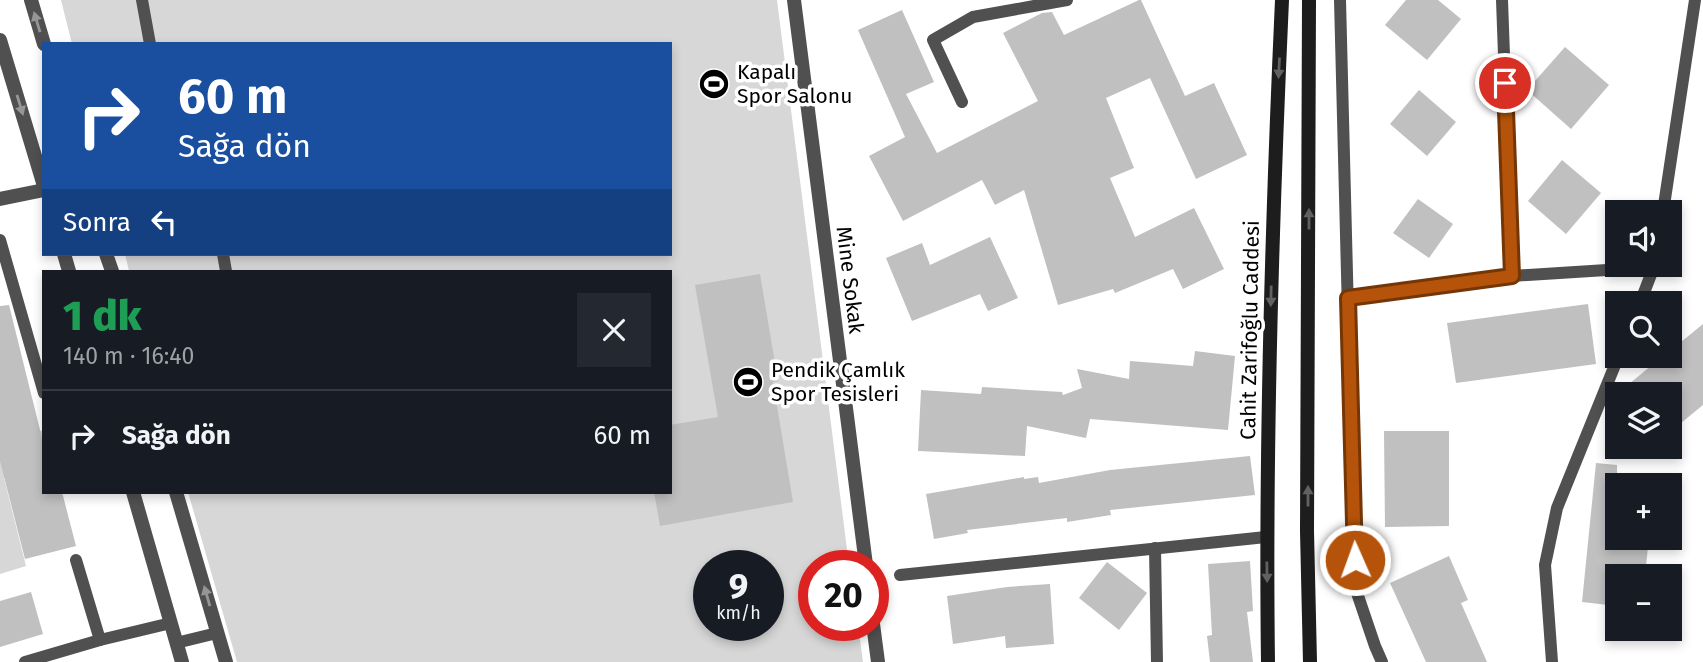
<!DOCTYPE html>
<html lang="tr">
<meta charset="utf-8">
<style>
:root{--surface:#171b24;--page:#242831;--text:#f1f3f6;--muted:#9ea1a6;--line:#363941}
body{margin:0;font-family:"Fira Sans",sans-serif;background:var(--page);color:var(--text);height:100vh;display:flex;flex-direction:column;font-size:26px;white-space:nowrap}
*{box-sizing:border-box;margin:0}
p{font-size:23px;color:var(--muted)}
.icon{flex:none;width:38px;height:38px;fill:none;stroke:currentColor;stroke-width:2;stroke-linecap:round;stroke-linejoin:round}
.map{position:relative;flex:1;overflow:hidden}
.side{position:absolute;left:42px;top:270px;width:630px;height:224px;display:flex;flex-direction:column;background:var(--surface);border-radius:0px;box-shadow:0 4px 10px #0003}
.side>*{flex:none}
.guide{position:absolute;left:42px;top:42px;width:630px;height:214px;border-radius:0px;box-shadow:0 4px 10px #0003;background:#1a4fa0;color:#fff;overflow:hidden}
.buttons{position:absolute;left:1605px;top:200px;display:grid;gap:14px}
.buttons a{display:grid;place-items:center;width:77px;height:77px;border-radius:0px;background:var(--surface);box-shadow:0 4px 10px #0003;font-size:35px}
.speed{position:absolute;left:693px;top:550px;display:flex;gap:14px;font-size:35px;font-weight:700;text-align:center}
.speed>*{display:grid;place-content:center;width:91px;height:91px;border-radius:50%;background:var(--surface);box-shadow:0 4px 10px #0003;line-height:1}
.speed small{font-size:18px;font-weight:400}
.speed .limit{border:10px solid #d22;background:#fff;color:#111}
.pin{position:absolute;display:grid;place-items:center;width:60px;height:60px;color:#fff;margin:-30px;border:4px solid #fff;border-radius:50%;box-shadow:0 2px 7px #0007}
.me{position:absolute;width:77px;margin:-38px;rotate:358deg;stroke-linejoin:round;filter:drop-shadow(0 0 5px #0008)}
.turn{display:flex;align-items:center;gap:24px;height:147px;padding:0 21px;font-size:32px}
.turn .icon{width:91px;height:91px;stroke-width:2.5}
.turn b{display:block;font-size:49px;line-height:60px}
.then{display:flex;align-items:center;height:66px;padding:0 21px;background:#0003;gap:14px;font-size:26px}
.round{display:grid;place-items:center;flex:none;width:74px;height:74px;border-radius:0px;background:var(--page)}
.headline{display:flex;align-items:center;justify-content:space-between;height:119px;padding:0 21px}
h1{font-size:42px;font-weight:800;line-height:52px;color:#1e9e55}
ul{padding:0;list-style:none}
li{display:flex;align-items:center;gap:21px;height:91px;padding:0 21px;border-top:2px solid var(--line)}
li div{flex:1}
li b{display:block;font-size:26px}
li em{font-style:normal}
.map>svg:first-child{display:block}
</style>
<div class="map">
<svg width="1703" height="662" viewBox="0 0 1703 662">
<rect width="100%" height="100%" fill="#fff"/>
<g fill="#d7d7d7" fill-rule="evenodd">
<path d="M61,0h716l72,565h-35v60h44l5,37h-626l-49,-170h482v-221h-541l-4,-17h545v-210h-598zM709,565h59v60h-59z"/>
<polygon points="44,430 44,468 4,478 26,566 0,574 0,440"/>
</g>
<g fill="#c0c0c0">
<polygon points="1139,0 1141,0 1185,96 1214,83 1247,155 1196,179 1150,78 1106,98 1134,168 1110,178 1135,237 1194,208 1224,269 1183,289 1173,269 1115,293 1113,289 1058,305 1024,190 995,205 982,180 903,221 869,156 905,137 858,30 902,10 934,82 906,94 937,153 1038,101 1003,33 1042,13 1052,12 1064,35"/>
<polygon points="1406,0 1438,0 1461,19 1427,60 1385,25"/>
<polygon points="1565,47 1609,85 1571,129 1527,90"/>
<polygon points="1419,90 1456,122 1427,156 1390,124"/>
<polygon points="1562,160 1601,193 1566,234 1528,201"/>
<polygon points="1418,199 1453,224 1429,258 1393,233"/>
<polygon points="990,237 1018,298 988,311 980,294 912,321 886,258 922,243 930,265"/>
<polygon points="760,274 778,381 773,382 793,502 660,526 654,492 670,492 670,425 718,417 695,285"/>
<polygon points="1588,304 1596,364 1456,383 1447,323"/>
<polygon points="9,305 44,446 44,492 62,492 76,546 25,559 0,461 0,306"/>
<polygon points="1703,324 1703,405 1670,432 1670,394 1617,394 1664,355 1670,355 1670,351"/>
<polygon points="1195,351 1235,356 1228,430 1090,419 1086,438 1027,426 1025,456 918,451 921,390 981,394 982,387 1062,392 1063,395 1082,388 1077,369 1129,379 1130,361 1193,366"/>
<polygon points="1384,431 1449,431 1449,526 1385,527"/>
<polygon points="1250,456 1255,495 1110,510 1111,515 1067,522 1067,518 967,530 968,533 934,539 926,494 1024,477 1024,479 1038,477 1039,483 1110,470"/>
<polygon points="1596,463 1617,465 1617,537 1649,537 1645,576 1617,576 1617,606 1582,602"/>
<polygon points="1449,556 1468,600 1461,603 1487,662 1426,662 1390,583"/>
<polygon points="1250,561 1253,611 1247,612 1253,662 1210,662 1207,636 1212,635 1208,564"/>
<polygon points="1107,562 1147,593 1119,630 1079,598"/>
<polygon points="1050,584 1054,644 1006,648 1005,636 953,644 947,596 1007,587"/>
<polygon points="31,592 43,634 0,647 0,601"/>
</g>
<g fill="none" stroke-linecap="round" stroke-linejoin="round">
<g stroke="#505050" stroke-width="12">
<polyline points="142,0 150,44"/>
<polyline points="1340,0 1355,587 1375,646 1382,662"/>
<polyline points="1502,0 1512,276"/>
<polyline points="962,102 933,40 973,17 1067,0"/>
<polyline points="1663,212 1695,0"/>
<polyline points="0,240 44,393"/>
<polyline points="223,254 226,271"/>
<polyline points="1348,298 1512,276 1654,267"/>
<polyline points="1640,303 1655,264"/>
<polyline points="1155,548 1157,662"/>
<polyline points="900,575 1266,537"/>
<polyline points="100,640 171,623"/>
<polyline points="176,643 217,633"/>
<polyline points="25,662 100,640 76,560"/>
<polyline points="1552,662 1545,565 1557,508 1619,355"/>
</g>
<g stroke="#505050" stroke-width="14">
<polyline points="31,0 44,44"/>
<polyline points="794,0 866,565"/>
<polyline points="0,40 44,186"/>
<polyline points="0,199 44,190"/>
<polyline points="64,254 69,271"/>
<polyline points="106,254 112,271"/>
<polyline points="133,492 182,662"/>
<polyline points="176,492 226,662"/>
<polyline points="873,624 878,662"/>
</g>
<g stroke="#1d1d1d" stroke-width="14">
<polyline points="1309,0 1307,531 1310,662"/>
<path d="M1268,662c-3,-221 4,-442 14,-662"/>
</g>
</g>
<defs><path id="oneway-solid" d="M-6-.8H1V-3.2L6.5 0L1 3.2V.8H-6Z" transform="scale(1.75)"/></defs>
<g fill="#969696">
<use href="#oneway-solid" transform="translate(37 22) rotate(-107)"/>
<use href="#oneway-solid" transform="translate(20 105) rotate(73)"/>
<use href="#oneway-solid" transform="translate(207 596) rotate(-106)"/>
</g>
<g fill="#616161">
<use href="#oneway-solid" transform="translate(1279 68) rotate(93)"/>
<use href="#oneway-solid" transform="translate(1309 219) rotate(-90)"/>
<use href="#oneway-solid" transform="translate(1271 296) rotate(91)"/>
<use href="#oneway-solid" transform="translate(1308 496) rotate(-90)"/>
<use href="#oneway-solid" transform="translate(1267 572) rotate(89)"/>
</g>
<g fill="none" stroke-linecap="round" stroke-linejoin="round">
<g stroke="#753606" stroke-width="18">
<polyline id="route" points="1355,560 1348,298 1512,276 1505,83"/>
</g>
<use href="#route" stroke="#b45309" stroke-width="12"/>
</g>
<defs>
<g id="stadium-disc" transform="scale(1.575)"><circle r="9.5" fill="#000" stroke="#fff"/><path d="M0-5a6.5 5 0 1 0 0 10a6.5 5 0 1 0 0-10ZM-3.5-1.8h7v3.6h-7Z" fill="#fff"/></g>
</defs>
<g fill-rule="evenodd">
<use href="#stadium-disc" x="714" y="84"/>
<use href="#stadium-disc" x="748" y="382"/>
</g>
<g text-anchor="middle" stroke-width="7" stroke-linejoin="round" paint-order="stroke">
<g font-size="21" fill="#000" stroke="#fff" text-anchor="start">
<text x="737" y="79">Kapalı<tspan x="737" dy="24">Spor Salonu</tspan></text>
<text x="771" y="377">Pendik Çamlık<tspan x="771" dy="24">Spor Tesisleri</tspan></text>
</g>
<g font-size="21" fill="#000" stroke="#fff">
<text transform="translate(850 280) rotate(83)" y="7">Mine Sokak</text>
<text transform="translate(1250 330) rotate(-89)" y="7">Cahit Zarifoğlu Caddesi</text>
</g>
</g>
</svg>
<div class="buttons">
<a><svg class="icon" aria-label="sound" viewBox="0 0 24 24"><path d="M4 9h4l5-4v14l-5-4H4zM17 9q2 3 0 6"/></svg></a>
<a><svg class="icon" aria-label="search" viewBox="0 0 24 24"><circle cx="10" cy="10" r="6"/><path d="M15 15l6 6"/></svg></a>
<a><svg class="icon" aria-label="layers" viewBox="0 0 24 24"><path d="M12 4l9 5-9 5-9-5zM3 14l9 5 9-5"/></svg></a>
<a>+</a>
<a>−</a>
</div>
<div class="speed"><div>9<small>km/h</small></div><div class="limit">20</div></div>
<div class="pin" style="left:1505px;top:83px;background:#d93025"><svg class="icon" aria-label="arrive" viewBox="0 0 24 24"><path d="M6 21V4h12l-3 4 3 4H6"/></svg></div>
<svg class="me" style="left:1355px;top:560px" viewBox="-20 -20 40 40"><circle r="17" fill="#b45309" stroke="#fff" stroke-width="3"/><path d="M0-11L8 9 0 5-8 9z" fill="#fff"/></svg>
<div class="guide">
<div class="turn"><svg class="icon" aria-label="right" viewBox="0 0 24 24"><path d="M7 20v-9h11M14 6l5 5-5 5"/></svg><div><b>60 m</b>Sağa dön</div></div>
<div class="then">Sonra<svg class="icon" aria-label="left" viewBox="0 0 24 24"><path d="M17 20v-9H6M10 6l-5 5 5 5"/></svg></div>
</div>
<section class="side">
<div class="headline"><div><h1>1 dk</h1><p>140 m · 16:40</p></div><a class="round"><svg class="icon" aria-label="close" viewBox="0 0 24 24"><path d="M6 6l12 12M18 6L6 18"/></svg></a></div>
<ul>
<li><svg class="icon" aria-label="right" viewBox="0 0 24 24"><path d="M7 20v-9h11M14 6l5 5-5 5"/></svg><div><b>Sağa dön</b></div><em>60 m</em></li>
</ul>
</section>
</div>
